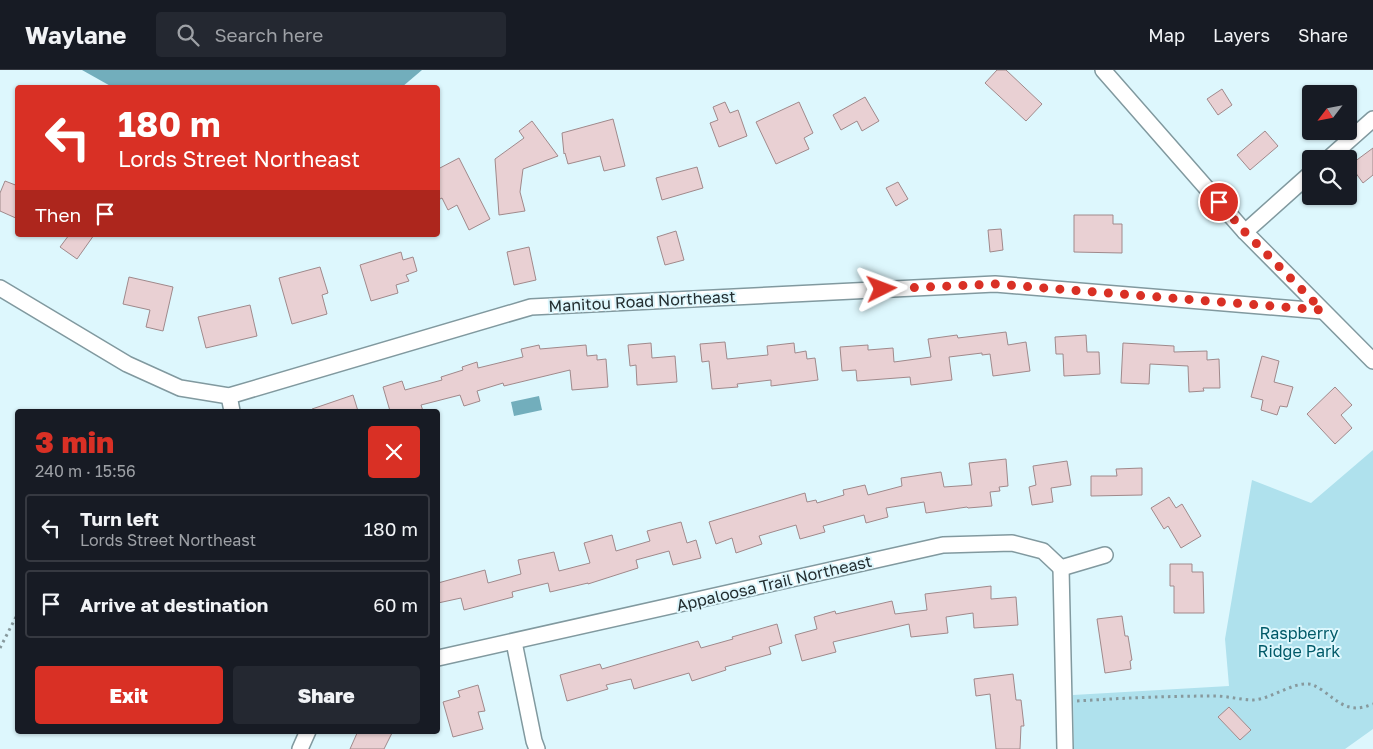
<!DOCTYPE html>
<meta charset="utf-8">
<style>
:root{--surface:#171b24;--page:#242831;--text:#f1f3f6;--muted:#9ea1a6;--line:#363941;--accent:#d93025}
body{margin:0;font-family:"Golos Text",sans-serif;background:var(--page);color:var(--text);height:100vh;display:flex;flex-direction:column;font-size:19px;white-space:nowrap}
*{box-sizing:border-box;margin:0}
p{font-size:16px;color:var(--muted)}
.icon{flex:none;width:28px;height:28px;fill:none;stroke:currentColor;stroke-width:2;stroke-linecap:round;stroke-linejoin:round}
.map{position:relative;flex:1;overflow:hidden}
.sheet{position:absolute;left:15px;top:339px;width:425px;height:325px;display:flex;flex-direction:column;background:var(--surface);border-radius:5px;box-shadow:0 1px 4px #0004}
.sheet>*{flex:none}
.guide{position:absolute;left:15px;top:15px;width:425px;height:152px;border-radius:5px;box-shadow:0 1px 4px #0004;background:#d93025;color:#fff;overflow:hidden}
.needle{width:32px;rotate:238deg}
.buttons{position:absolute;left:1302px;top:15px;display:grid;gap:10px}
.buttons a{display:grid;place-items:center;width:55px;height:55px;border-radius:5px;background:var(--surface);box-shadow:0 1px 4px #0004;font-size:25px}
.pin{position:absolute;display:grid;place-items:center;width:42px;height:42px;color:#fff;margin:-21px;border:2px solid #fff;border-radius:50%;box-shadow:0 1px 5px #0007}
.me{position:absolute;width:55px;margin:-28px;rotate:87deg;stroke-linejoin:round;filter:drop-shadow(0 0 4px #0008)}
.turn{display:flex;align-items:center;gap:18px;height:105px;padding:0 20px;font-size:22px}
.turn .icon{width:65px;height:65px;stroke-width:2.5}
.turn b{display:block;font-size:35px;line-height:42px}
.then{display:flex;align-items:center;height:48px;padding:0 20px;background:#0003;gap:10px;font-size:19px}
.round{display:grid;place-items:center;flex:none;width:52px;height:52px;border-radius:5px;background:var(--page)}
.summary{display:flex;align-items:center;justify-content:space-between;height:85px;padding:0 20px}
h1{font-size:30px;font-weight:800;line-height:38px;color:var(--accent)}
.primary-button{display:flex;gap:10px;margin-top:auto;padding:10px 20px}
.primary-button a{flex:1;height:58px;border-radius:5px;background:var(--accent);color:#fff;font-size:20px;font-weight:800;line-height:58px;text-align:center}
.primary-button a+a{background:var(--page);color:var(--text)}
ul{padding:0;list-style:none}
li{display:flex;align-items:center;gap:15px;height:68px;margin:0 10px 8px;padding:0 10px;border:2px solid var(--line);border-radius:5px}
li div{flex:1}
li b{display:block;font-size:19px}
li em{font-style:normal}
header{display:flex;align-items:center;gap:30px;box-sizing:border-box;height:70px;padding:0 25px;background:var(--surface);border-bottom:1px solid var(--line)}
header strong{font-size:24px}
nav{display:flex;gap:28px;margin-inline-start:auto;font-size:18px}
.search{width:350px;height:45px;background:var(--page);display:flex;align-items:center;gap:12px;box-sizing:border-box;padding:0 18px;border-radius:5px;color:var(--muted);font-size:19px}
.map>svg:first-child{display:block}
</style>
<header>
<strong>Waylane</strong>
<div class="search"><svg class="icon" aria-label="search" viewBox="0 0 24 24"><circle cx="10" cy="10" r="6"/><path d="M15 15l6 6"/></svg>Search here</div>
<nav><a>Map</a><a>Layers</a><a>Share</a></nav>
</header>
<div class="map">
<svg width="1373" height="679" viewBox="0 0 1373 679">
<rect width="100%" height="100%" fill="#ddf7fd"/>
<polygon fill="#afe1ed" points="1373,380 1373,659 1345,679 1074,679 1073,625 1229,616 1225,569 1252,410 1311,433"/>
<g fill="#72aebc">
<polygon points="82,0 422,0 402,17 114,18"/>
<polygon points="539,326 542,340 514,346 511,332"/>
</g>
<g fill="#e9d0d3" stroke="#a0898b">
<polygon points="997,0 1006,0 1042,34 1026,51 985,13"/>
<polygon points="1222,19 1232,35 1218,45 1207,29"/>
<polygon points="865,27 879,51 862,61 857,51 841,60 833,45"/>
<polygon points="725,32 730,43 738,40 747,66 719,77 710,53 718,50 713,37"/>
<polygon points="799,32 813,63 804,68 809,79 776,94 756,52"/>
<polygon points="613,49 625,96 604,101 600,86 568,94 565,83 564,84 562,63"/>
<polygon points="532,51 558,86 523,99 520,122 525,141 499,145 495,89 524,68 519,61"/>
<polygon points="1265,61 1278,76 1250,100 1237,85"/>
<polygon points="1373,78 1373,105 1363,113 1350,95"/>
<polygon points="459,88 490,149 469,160 457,135 448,140 442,128 438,130 438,99"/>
<polygon points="697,97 703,118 662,130 656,108"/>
<polygon points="5,111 18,116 18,149 0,141 0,123"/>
<polygon points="898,112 908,129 896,136 886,118"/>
<polygon points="1074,145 1113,145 1113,154 1122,154 1122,183 1074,182"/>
<polygon points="1001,159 1003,180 990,182 988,160"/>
<polygon points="676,161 684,190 665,195 657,167"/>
<polygon points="69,165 94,165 77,189 60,177"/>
<polygon points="529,177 536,210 514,215 507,182"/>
<polygon points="401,182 403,190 413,187 417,201 406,205 409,211 396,215 398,223 371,231 360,195"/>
<polygon points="320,197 328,223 322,225 327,244 292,254 279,208"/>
<polygon points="129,207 173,217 163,261 146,257 150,240 123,234"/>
<polygon points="250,235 257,266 206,278 198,247"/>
<polygon points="1006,262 1008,275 1026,272 1030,301 993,306 990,284 982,285 982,283 949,287 952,310 911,315 910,307 857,311 856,300 842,301 840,277 868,275 868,280 893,278 894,292 931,287 928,269 957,265 958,268"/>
<polygon points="1086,265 1087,282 1099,282 1100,304 1064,306 1063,284 1056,284 1055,267"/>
<polygon points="725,272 727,289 768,285 767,276 794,273 795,283 806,281 807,289 815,288 818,310 771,316 771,310 737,314 738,317 712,319 709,291 702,292 700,274"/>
<polygon points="651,273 652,288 675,286 677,312 637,315 636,295 630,296 628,275"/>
<polygon points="1123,273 1174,276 1174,282 1207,281 1207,290 1219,289 1220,318 1203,318 1204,321 1189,322 1188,296 1150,294 1149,314 1121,313"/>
<polygon points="539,275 540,279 586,275 587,286 597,285 597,290 606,289 608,317 572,320 570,300 504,316 503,313 477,321 480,331 464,336 460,325 421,335 423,341 390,341 383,317 402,311 405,320 442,310 441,307 463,300 462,297 477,292 478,298 523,287 521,279"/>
<polygon points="1262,286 1279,291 1274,312 1293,317 1287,337 1280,336 1277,345 1261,340 1263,330 1251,327"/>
<polygon points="1335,317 1352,335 1341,345 1352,358 1335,374 1307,344"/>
<polygon points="353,325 358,341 313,341 312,339"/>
<polygon points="1006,389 1008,416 999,417 1000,421 990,422 992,436 968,438 967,437 926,443 924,432 886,438 888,447 866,453 864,445 823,456 825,462 800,469 796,455 759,466 762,474 736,483 732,468 716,474 709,452 805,423 807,432 816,430 817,433 844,425 843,420 865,415 868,425 902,416 901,408 941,402 944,417 972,415 969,393"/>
<polygon points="1067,391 1071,415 1051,418 1053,432 1032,435 1029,417 1036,415 1033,396"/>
<polygon points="1142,398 1142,425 1091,426 1091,406 1117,406 1116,399"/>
<polygon points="1169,427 1176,438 1182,434 1201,466 1181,478 1168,456 1164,459 1151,438"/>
<polygon points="681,452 687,473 696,470 701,488 673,495 669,481 636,490 638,498 588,514 588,513 550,522 548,513 512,522 513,527 464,540 461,528 438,533 438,513 485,500 488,513 521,504 518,490 554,482 559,501 590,493 584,473 612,465 616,481 650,471 647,461"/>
<polygon points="1170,494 1192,494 1192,502 1203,502 1204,543 1174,543 1174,516 1170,516"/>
<polygon points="991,516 991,529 1016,527 1018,555 974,558 973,543 946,547 948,563 911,567 909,554 833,572 836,582 802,591 795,565 817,559 814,547 835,541 836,544 892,531 895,544 927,540 925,524"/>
<polygon points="1122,546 1125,566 1128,566 1132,590 1130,591 1131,599 1105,603 1097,549"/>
<polygon points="777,554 782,573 769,577 771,584 725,597 726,600 692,611 689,603 634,619 631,609 606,615 608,619 567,631 560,605 600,594 602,599 698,571 701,578 733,569 732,567"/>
<polygon points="1013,604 1016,630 1021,630 1024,656 1021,656 1020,679 996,679 990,624 976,626 974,609"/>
<polygon points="478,615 485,641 478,642 483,659 453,667 443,632 460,627 458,621"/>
<polygon points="1229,637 1251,660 1240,670 1218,647"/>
<polygon points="358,661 393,661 384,679 350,679"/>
</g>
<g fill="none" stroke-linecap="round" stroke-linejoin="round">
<g stroke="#81999f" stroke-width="18">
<g id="street">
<polyline points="1103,0 1245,162 1373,291"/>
<polyline points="1328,89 1373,49"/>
<polyline points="1245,162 1311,103"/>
<polyline points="0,218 127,294 180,318 229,326 531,237 995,214 1322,241"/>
<polyline points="229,326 232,341"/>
<polyline points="1061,498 1065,679"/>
<polyline points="514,572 534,671 537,679"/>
<polyline points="438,588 943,475 1012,473 1043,481 1061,498 1105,485"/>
<polyline points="300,679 308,661"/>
</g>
</g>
<g stroke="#87999d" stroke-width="3" stroke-dasharray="2.5 4" stroke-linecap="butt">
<polyline points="0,578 18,543"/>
<path d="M1077,631c46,-3 92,-5 138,-5 13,0 26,4 38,4 18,-1 38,-17 55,-16 5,0 9,3 14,6 18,13 27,24 51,14"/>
</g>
<use href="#street" stroke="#fff" stroke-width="15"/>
</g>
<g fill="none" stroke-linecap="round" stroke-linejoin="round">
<polyline stroke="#d93025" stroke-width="9" stroke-dasharray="0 16.2" points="882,219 995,214 1322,240 1245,162 1219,132"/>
</g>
<g text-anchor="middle" stroke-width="4" stroke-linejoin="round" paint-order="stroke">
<g font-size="16" fill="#242e30" stroke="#ddf7fd">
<text transform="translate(642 231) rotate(-3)" y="6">Manitou Road Northeast</text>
<text transform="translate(774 513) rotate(-13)" y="6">Appaloosa Trail Northeast</text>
</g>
<g font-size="16" fill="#005968" stroke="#ddf7fd">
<text x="1299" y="569">Raspberry<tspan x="1299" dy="18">Ridge Park</tspan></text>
</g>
</g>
</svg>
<div class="buttons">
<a><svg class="needle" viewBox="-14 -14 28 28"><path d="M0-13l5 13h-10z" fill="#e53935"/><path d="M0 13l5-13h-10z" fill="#9ea1a6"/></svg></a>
<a><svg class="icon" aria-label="search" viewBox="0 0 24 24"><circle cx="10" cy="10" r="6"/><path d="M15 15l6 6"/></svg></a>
</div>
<div class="pin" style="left:1219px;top:132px;background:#d93025"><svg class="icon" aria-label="arrive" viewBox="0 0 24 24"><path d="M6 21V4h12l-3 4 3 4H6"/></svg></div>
<svg class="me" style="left:882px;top:219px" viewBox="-20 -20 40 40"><path d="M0-17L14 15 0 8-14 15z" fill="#d93025" stroke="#fff" stroke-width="4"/></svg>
<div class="guide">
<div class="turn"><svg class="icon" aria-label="left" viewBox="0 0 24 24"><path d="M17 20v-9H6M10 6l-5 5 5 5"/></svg><div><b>180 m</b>Lords Street Northeast</div></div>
<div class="then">Then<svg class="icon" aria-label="arrive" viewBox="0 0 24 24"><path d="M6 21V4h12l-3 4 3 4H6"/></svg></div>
</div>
<section class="sheet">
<div class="summary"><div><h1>3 min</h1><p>240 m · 15:56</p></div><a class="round" style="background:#d93025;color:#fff"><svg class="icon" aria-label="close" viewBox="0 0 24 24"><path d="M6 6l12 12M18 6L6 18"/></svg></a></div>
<ul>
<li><svg class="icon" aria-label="left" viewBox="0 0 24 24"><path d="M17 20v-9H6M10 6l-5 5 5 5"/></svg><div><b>Turn left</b><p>Lords Street Northeast</p></div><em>180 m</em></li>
<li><svg class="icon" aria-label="arrive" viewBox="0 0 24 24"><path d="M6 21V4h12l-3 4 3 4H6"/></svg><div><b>Arrive at destination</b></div><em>60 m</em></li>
</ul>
<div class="primary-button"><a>Exit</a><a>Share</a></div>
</section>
</div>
